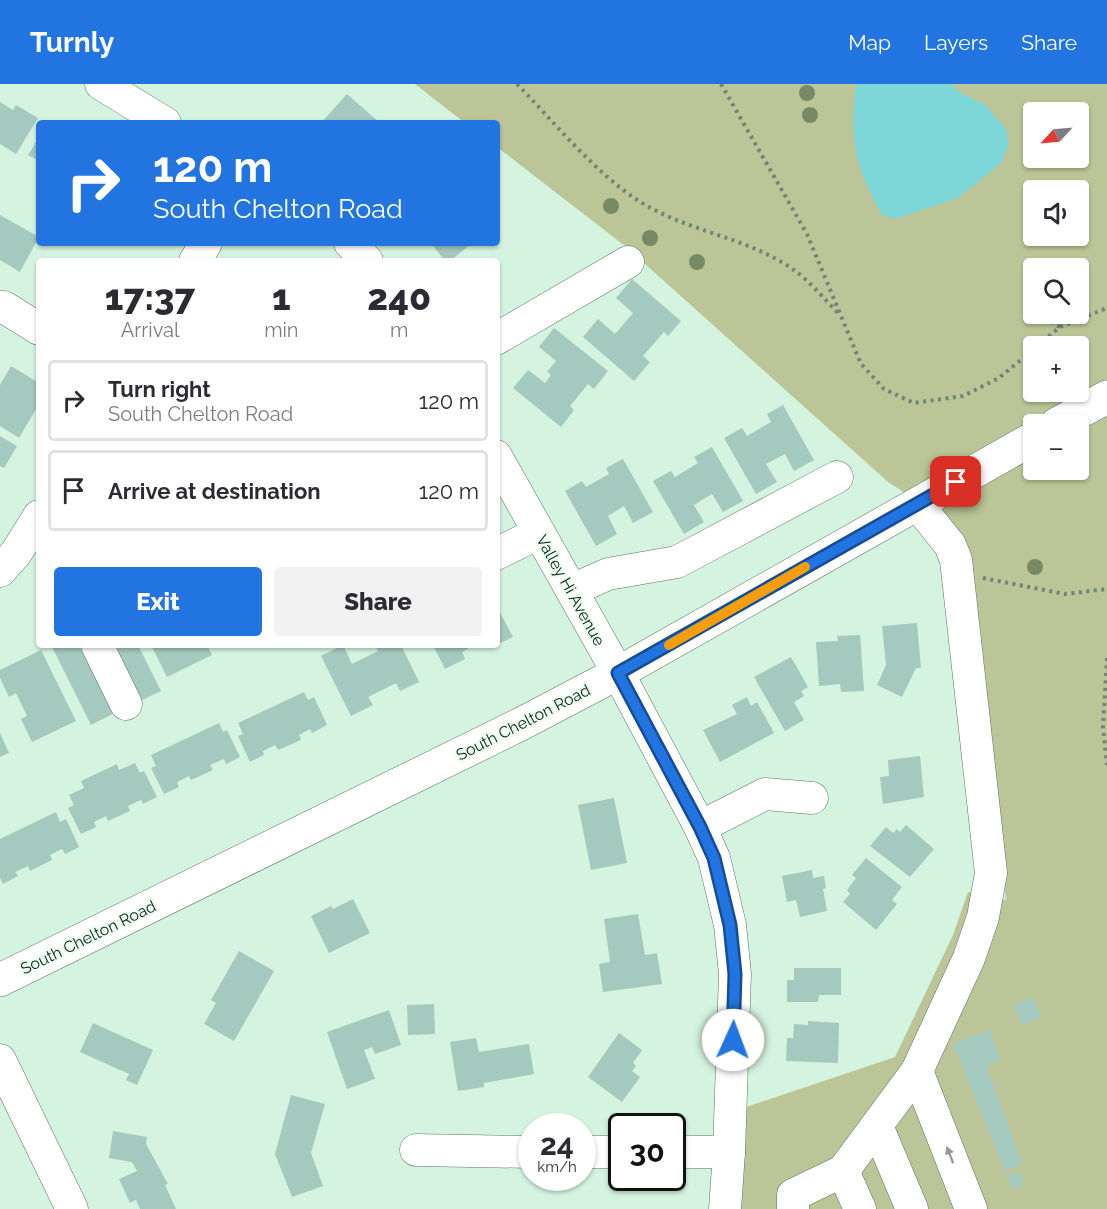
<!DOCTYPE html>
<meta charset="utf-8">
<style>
:root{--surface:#fff;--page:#f2f2f3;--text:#2b2b33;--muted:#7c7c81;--line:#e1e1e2;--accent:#2275e0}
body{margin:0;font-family:Raleway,sans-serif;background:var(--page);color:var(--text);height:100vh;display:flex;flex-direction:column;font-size:22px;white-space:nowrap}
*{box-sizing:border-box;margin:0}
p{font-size:20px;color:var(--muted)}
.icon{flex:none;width:33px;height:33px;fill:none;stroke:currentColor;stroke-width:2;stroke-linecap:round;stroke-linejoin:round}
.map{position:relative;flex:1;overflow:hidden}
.details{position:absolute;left:36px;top:174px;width:464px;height:390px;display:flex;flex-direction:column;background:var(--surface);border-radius:6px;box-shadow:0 2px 4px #0004}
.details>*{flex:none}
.hud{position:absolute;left:36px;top:36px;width:464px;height:126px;border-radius:6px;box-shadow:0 2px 4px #0004;background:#2275e0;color:#fff;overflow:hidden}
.needle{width:39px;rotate:244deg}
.tools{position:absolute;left:1023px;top:18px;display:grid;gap:12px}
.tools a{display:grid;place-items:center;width:66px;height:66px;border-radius:6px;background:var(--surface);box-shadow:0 2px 4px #0004;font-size:30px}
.speed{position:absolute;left:518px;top:1029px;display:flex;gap:12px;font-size:30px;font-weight:700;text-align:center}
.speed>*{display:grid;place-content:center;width:78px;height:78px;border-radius:50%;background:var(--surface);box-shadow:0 2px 4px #0004;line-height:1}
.speed small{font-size:15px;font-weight:400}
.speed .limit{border:3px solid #111;border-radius:9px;background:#fff;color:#111}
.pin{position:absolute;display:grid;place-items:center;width:51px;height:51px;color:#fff;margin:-26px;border-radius:12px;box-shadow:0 3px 9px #0006}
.me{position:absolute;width:66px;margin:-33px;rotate:2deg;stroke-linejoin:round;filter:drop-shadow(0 0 4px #0008)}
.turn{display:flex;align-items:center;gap:21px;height:126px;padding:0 18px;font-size:27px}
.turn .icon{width:78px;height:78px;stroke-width:2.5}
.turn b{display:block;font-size:42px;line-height:51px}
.eta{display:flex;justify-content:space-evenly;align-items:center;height:102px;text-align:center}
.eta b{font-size:36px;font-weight:800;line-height:42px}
.cta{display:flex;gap:12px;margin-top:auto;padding:12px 18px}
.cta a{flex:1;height:69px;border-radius:6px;background:var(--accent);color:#fff;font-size:24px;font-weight:800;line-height:69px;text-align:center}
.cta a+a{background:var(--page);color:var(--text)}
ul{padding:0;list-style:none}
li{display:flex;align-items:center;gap:18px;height:81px;margin:0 12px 9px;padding:0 6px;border:3px solid var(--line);border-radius:6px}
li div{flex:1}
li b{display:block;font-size:22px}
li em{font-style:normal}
header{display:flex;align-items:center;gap:36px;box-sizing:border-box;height:84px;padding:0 30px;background:var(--accent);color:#fff}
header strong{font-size:28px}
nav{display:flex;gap:33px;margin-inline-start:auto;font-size:21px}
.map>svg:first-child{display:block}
</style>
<header>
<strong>Turnly</strong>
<nav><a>Map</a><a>Layers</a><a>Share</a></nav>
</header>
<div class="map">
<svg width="1107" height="1125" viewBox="0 0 1107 1125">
<rect width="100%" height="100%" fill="#d5f4e0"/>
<path fill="#bcc597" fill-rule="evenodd" d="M415,0h692v1125h-370l6,-101 152,-51 58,-122 15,-43 38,8 -38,-339 -13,-35 -67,-44 -263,-236 -128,-99 -1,-24h-31zM1034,28h44v46h-44zM1034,106h44v46h-44zM1034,184h44v46h-44zM1034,262h44v46h-44zM1034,340h44v46h-44z"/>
<path fill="#7dd7d9" d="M856,0h95l9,9 24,11 22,25 3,15 -8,19 -43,35 -63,21 -13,-4c-28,-51 -32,-73 -26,-131z"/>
<g fill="#a4c9bf">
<polygon points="347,10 380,39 321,39"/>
<polygon points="0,18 13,26 16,21 38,34 16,70 0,60"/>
<polygon points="39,53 39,77 28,71"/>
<polygon points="0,131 39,153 20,188 0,176"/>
<polygon points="431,159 470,159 471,160 450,177 445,177"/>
<polygon points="632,195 681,237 668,252 664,248 643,272 650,278 634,297 583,253 598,235 615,250 633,229 616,214"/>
<polygon points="554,244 608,287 594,305 588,300 570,322 574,326 561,343 513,304 528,286 545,299 551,291 547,288 556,277 539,263"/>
<polygon points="11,282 39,299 39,320 19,354 0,342 0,301"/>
<polygon points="783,321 814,376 794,387 785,370 766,380 777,398 756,410 724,354 742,344 747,352 771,338 767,330"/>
<polygon points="0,352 17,362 4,384 0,382"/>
<polygon points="712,363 743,417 723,428 712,410 694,421 704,438 684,450 653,397 671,387 675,393 698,379 694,373"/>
<polygon points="623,375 653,428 633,439 624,422 608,432 617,450 596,462 565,407 582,397 586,403 609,390 606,384"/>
<polygon points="496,521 513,553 496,561"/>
<polygon points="917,539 921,584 916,584 902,613 877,601 886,581 882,542"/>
<polygon points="860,551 864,607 841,608 840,600 819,602 816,558 838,557 837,552"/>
<polygon points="56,561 80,561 114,629 91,641 52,563"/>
<polygon points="108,561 138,561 161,607 136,619"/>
<polygon points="151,561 207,561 212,571 167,593"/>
<polygon points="343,561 352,580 378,567 375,561 401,561 419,598 400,607 396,599 368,613 373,621 351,632 321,572"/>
<polygon points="433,561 475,561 462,568 465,575 445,585"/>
<polygon points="41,566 76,637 32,658 21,635 27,632 16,609 9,613 0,594 0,586"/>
<polygon points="791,573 808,603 801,607 804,612 794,618 804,636 785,647 754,593"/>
<polygon points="304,608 308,616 314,613 327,641 312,649 310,645 299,651 301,656 278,666 275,661 263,667 264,671 250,678 238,652 243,650 238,639"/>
<polygon points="747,613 751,622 757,618 774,649 720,678 703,646 737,630 732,621"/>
<polygon points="219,639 223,648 227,646 240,673 226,680 224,675 210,681 213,686 191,696 189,692 177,698 179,703 164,710 151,684 156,682 151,671"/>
<polygon points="0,649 9,669 0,673"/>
<polygon points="920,672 924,713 883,720 880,693 889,692 888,676"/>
<polygon points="135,679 140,689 144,687 157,713 143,720 141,716 128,722 130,727 108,737 106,732 94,738 96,743 81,750 68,724 74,721 69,711 84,704 81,697 117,680 119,686"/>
<polygon points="614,714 627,779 591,786 578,721"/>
<polygon points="56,728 60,738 66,735 79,763 65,770 62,765 50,771 52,776 30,787 28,782 15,788 18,792 3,800 0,794 0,755"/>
<polygon points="906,741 934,765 910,793 870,762 886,743 893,749 897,745 900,748"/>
<polygon points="866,774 902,803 892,816 897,820 876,846 843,818 850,810 847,806 856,794 852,791"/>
<polygon points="812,786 813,794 824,792 826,804 823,805 827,827 800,833 796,816 787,818 782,792"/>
<polygon points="353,815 370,849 329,869 311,832 331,822 333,825"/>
<polygon points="638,830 645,871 657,869 662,900 603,908 599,880 610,878 604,835"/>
<polygon points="239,867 274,887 234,957 204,940 216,919 211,916"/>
<polygon points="794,884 841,884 841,911 819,911 818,918 787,918 787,896 794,896"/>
<polygon points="1033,913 1041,933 1022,941 1013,921"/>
<polygon points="434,920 435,950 408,951 407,921"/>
<polygon points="389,926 401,961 375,970 372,963 364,966 375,995 347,1005 327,948"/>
<polygon points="808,937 839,939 838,979 786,977 787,954 793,954 794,940 808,941"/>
<polygon points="93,939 153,966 137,1001 126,996 129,990 80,968"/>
<polygon points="991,945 1000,976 987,983 1022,1080 1005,1087 953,960"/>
<polygon points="619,949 642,966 633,979 636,982 632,987 640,993 622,1018 588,993"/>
<polygon points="476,954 479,968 529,960 534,990 484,999 484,1003 458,1007 450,958"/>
<polygon points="291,1011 325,1020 311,1069 323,1102 292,1113 275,1070"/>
<polygon points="113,1047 147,1053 146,1060 168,1100 165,1101 176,1125 140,1125 136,1116 130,1119 119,1095 137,1087 132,1078 109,1074"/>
<polygon points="1020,1088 1024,1101 1011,1105 1007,1092"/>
</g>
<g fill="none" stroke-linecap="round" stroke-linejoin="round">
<g stroke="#587463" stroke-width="33">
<g id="minor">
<polyline points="101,0 165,39"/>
<polyline points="350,159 367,177"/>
<polyline points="195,177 206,159"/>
<polyline points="0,223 4,223 39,245"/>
<polyline points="496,255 628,178"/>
<polyline points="496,372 618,589 700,743 714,774 730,841 735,890 729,1068 725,1125"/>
<polyline points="496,470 539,449"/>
<polyline points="0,487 16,469 39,432"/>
<polyline points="572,506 608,490 677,478 837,393"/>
<polyline points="97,561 126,620"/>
<polyline points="700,743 765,710 812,714"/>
<polyline points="0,976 72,1125"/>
<polyline points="917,987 971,1125"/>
<polyline points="877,1042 912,1125"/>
<polyline points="416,1066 531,1068"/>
<polyline points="582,1068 621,1068"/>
<polyline points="672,1068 729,1068"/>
<polyline points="843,1087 860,1125"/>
<polyline points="793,1125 793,1111 843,1087 917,987 969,874 983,833 991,789 956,476 950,461 917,420"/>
</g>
</g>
<g stroke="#587463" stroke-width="34">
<g id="major">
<polyline points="1057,340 1107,313"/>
<polyline points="0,896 521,640 618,589 1034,354"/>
</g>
</g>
<g stroke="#708578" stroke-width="4" stroke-dasharray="3 4.5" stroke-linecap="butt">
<path d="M517,0c37,38 78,89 122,117 48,31 109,36 155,69 17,12 32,31 46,45"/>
<polyline points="721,0 807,150 861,280 884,305 914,319 963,312 999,294 1034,265"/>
<polyline points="1038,230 1060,243"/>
<polyline points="1037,262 1060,243 1107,224"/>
<polyline points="983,494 1065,510 1107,505"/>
<polyline points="1107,574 1103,643 1107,681"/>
</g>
<use href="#minor" stroke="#fff" stroke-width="32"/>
<use href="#major" stroke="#fff" stroke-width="33"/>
</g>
<g fill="#788a65">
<circle cx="807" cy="9" r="8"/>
<circle cx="810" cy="31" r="8"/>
<circle cx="611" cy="122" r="8"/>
<circle cx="650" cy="154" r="8"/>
<circle cx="697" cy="178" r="8"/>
<circle cx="1035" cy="483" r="8"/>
</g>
<defs><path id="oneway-solid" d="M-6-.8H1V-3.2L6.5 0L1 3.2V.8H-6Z" transform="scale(1.5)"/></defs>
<use fill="#959a97" href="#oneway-solid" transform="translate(950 1071) rotate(-111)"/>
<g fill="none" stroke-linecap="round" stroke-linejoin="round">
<g stroke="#164c92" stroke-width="15">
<polyline id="route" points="733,956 735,890 730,841 714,774 700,743 618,589 956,398"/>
</g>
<use href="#route" stroke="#2275e0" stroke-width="10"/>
<polyline stroke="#f59e0b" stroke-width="10" points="669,561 805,483"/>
</g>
<g text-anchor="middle" stroke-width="4.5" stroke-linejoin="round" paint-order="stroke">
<g font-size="16" fill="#141f18" stroke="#ebfef2">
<text transform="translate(571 506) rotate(61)" y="6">Valley Hi Avenue</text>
<text transform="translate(523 638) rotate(-27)" y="6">South Chelton Road</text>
<text transform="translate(88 853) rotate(-26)" y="6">South Chelton Road</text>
</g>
</g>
</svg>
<div class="tools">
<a><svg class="needle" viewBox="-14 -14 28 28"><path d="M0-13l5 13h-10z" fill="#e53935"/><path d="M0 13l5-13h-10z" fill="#7c7c81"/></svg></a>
<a><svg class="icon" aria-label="sound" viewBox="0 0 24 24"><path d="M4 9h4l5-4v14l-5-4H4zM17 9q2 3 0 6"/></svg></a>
<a><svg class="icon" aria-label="search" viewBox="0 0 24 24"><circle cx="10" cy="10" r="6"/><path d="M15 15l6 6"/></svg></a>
<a>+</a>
<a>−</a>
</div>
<div class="speed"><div>24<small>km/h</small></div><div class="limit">30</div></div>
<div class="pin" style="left:956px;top:398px;background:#d93025"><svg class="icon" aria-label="arrive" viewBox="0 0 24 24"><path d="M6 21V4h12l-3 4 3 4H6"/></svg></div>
<svg class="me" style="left:733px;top:956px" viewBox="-20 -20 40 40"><circle r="19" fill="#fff"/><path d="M0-13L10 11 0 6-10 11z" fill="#2275e0"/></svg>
<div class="hud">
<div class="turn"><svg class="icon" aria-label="right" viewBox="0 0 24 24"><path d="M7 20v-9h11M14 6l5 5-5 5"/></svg><div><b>120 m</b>South Chelton Road</div></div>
</div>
<section class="details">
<div class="eta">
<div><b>17:37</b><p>Arrival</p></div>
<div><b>1</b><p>min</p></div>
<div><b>240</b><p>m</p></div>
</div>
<ul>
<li><svg class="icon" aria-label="right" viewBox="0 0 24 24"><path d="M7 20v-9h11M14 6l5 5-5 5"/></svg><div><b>Turn right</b><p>South Chelton Road</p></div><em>120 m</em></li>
<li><svg class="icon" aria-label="arrive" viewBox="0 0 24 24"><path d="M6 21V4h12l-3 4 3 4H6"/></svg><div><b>Arrive at destination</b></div><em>120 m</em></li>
</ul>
<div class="cta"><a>Exit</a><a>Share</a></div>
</section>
</div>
